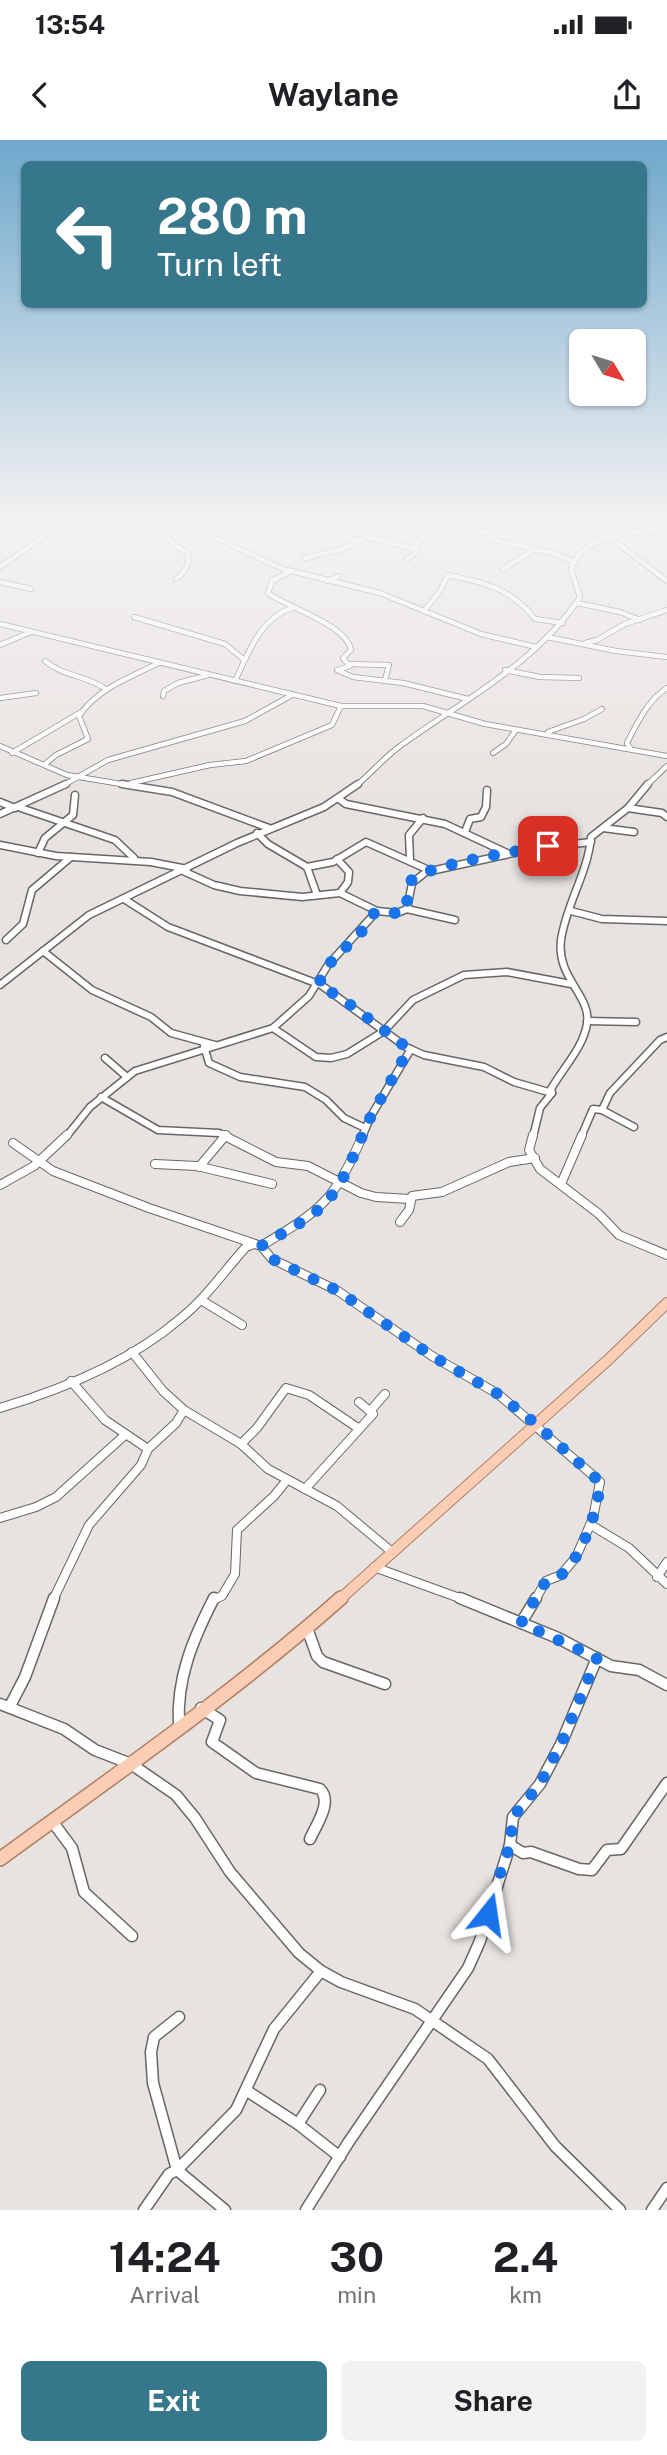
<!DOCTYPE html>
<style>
:root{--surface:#fff;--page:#f2f2f2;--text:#202124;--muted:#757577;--accent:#37778b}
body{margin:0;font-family:"Public Sans",sans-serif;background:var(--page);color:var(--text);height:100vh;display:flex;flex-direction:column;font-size:26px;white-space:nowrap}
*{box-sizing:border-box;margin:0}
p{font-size:23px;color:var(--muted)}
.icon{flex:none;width:38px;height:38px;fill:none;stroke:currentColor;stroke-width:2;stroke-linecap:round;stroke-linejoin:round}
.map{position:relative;height:2070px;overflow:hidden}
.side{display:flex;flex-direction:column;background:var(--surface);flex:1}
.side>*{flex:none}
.top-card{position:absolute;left:21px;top:21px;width:626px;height:147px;border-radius:10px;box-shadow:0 2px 5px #0004;background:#37778b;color:#fff;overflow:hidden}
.needle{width:46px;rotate:128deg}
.fabs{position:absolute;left:569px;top:189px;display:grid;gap:14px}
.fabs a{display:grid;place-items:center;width:77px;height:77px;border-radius:10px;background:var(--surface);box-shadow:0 2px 5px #0004;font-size:35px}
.pin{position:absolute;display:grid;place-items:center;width:60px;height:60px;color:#fff;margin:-30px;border-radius:14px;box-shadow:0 4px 10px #0006}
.me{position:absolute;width:77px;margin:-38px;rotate:15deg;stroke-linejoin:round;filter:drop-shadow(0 0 5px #0008)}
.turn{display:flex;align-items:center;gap:24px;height:147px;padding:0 21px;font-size:32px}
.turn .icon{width:91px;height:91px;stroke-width:2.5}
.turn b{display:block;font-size:49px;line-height:60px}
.eta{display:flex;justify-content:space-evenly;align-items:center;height:119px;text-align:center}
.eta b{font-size:42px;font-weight:700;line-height:49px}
.cta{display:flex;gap:14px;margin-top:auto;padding:14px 21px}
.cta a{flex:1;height:80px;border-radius:10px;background:var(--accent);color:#fff;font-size:28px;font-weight:700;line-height:80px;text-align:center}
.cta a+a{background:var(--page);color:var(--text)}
.status{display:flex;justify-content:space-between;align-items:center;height:49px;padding:0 35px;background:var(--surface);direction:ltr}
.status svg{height:19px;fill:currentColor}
header{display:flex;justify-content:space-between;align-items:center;height:91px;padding:0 21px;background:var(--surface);font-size:32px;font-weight:700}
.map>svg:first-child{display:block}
</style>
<div class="status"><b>13:54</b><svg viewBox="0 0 49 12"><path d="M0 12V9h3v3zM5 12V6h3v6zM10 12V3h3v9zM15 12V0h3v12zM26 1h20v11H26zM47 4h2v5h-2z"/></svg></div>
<header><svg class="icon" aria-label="back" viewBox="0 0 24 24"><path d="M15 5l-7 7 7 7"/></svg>Waylane<svg class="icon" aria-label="share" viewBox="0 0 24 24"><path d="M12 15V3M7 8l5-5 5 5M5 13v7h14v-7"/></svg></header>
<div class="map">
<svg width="667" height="2070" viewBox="0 0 667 2070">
<rect width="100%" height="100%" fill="#e7e3e1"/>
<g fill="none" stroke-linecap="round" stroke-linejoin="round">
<g stroke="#696665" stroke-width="6">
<g id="minor-far3">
<polyline points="42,379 60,383"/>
<polyline points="174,379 283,429 380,453 481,494 536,507"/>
<path d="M174,379l-9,16 12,12 10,5c4,12 -2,20 -11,27"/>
<polyline points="412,379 415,390 419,392 496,392"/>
<polyline points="500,379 497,392 490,399 556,414 574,422"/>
<polyline points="553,379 611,398 667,441"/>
<polyline points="634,379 663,397"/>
<polyline points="324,382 314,388 356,400"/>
<polyline points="478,404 490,397"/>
<polyline points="305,418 342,409 367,397 416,409"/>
<polyline points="407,419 414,414 419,400 434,395"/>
<polyline points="0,427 43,397 63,379"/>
<polyline points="503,429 536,409"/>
<path d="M291,431l-19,10 -4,12c20,15 79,32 83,57l-8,8 5,6 41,1 -4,15"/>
<polyline points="327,441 339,436"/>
<polyline points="0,442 31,449"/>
<polyline points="577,463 620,472 640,480"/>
<path d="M424,471l16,-20 8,-16c36,7 64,14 87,44l28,4"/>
<polyline points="134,477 225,504 243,519"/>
<polyline points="0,484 341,566 423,566 485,584 667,616"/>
<polyline points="547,497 616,511 667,517"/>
<polyline points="585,503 597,500 625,484 667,470"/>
<polyline points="0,505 31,492"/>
<path d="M45,521c18,15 40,14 61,28"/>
<polyline points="350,526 337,530 353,537 403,543 468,559"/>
<polyline points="505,530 540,537 579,538"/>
<path d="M235,541c13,-27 25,-63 57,-73"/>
<polyline points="163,556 164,551 178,543 208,535"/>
<polyline points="0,558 36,553"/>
<polyline points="548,592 584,579 602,569"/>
<polyline points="0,606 67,635 133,646"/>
<path d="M630,608l-3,-5c10,-20 21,-43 40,-55"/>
<polyline points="12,613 81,572"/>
<polyline points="493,613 506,604 516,590"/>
<path d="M45,624l11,-9 32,-16 -9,-23c18,-27 51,-39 80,-53"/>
<polyline points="131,643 210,625 246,621 332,585 341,566"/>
<polyline points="62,646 108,620 245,581 292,555"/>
<path d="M356,646c15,-13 28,-28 44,-40 62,-45 137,-83 180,-149l-9,-28c9,-35 67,-36 96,-41"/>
<polyline points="646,646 667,626"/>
</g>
</g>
<g stroke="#696665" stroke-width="9">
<g id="minor-far2">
<polyline points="122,644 172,652 269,688"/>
<polyline points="339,659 346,664 445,684 507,713"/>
<polyline points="0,662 15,668"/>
<polyline points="18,667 115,700 134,718"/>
<polyline points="628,668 662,673 667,677"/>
<polyline points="0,674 66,644"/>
<polyline points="603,688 634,692"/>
<polyline points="465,692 470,679 481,677 486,667 487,650"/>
<polyline points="257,693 268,704 307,727 333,722 366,702 431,731"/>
<polyline points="0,705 56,716 151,722 187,729"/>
<polyline points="38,713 45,698 73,675 75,655"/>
<polyline points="337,719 349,732 348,742 340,753"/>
<polyline points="410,720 409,695 423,678"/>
<polyline points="307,727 317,755"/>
<polyline points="124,759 168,787 321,845 406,907 424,915 484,927 514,942 552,953"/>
<polyline points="407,769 455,780"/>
<polyline points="377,771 397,773 407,769 412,743 426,732 537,708 591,702"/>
<polyline points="571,771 602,779 667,781"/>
<polyline points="6,800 23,784 32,750 71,717"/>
<polyline points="43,811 92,850 151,877 171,893 215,905"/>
<polyline points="0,845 89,775 237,703 324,667 358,644"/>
<polyline points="587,881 636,882"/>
<polyline points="273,888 316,917 331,918 347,914 384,891 413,860 464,835 507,832 571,844"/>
<polyline points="204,906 209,923 240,937 305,947 326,960 344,978 365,988"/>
<polyline points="105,918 127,937"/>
<polyline points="101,957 158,990 219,993 226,997"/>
<polyline points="602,970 610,953 660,900 667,897"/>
<polyline points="66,997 90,967 135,931 273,888 309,856 328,825 377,771 340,753 302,757 240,751 214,745 183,731"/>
<polyline points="362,997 371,976 411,909"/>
<path d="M533,997l7,-29 12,-15 -1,-4c12,-21 32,-41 36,-65 5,-28 -31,-46 -26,-84 5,-36 27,-67 30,-103l37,-29 20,-24"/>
<polyline points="581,997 593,969 602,970 634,987"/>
</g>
</g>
<g stroke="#696665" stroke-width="10">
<g id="minor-far1">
<polyline points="223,995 276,1022 308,1026 361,1053 376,1057 410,1059"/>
<polyline points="533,995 529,1010 540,1029 599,1074 619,1095 667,1115"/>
<polyline points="13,1003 53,1031 149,1068 261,1106 272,1119 338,1151 432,1216 498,1254 589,1332 600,1342 593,1378 576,1417 561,1435 546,1441 535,1460"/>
<polyline points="155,1024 197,1026 272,1044"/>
<polyline points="199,1027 226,995"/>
<polyline points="561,1044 582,995"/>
<polyline points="0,1045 34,1026 67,995"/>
<polyline points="400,1082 409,1070 412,1056 442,1052 509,1022 535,1018"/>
<path d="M261,1106c62,-37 72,-44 102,-111"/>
<polyline points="201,1160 242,1185"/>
<polyline points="132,1212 163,1251 184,1270 241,1304 268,1329 337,1366 392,1412"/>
<polyline points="71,1241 105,1280 148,1309"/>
<path d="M0,1268c64,-19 130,-46 181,-90 25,-20 43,-47 65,-71l8,-3"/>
<polyline points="371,1270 385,1254"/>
<polyline points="241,1304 257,1288 286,1248 309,1255 358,1288"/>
<polyline points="305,1349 373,1274 359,1262"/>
<polyline points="0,1378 36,1367 56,1357 125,1295"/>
<polyline points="591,1385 629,1408 667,1444"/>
<polyline points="374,1427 465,1460"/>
<polyline points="657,1437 667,1422"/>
<polyline points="53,1460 89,1385 141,1325 148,1309 176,1283 184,1270"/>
<polyline points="213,1460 222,1456 235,1434 237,1390 274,1356 287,1340"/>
</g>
</g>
<g stroke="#696665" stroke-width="13">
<g id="minor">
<polyline points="460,1458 558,1498 611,1526 639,1530 667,1545"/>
<polyline points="521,1483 536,1458"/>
<polyline points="307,1488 317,1516 323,1522 385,1544"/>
<polyline points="0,1564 64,1589 95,1610 131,1624 176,1655 195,1678 230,1732 299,1813 321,1831 341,1842 415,1869 488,1919 555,2006 620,2070"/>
<polyline points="10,1566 25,1537 54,1458"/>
<path d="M201,1568l19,12 -8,22 44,31 64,16c13,13 -4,36 -10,50"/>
<path d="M179,1585c-3,-46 14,-86 35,-127"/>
<polyline points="52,1681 72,1708 84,1752 132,1796"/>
<polyline points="510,1705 523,1713 531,1712 579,1729 592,1730 607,1710 621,1709 667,1643"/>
<polyline points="179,1877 154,1897 151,1912 153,1943 177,2030 225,2070"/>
<polyline points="320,1950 298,1984 340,2017"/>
<polyline points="247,1951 298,1984"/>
<polyline points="144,2070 169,2034 177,2030 236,1970 274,1889 321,1831"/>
<polyline points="306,2070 348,2003 468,1828 480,1801 510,1705 513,1677 540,1644 561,1604 597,1518"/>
<polyline points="652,2070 667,2048"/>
</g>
</g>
<g stroke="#b17e62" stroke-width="12">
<polyline id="major-far1" points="339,1460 608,1220 667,1163"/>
</g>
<g stroke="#b17e62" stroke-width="16">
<path id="major" d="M0,1719c115,-84 234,-166 341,-261"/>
</g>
<use href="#minor-far3" stroke="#fff" stroke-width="4.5"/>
<use href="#minor-far2" stroke="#fff" stroke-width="6"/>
<use href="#minor-far1" stroke="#fff" stroke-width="8"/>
<use href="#minor" stroke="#fff" stroke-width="10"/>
<use href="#major-far1" stroke="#fbcdb4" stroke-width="10"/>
<use href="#major" stroke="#fbcdb4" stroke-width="13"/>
</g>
<linearGradient id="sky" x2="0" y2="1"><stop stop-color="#6ea8cc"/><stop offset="0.57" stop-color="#f4f2f2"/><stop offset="1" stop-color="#f4f2f2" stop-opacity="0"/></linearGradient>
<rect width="667" height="669" fill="url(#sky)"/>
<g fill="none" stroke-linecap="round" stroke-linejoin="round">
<path stroke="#1a73e8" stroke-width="12" stroke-dasharray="0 21.6" d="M488,1774l6,-23 16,-46 3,-28 27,-33 21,-40 36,-86 -76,-35 25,-42c5,-3 12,-3 15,-6 20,-16 38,-67 39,-93l-64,-58 -38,-30 -66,-38 -94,-65 -66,-32 -11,-13 49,-29 18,-16 17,-26 26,-59 37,-65 -2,-4 -66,-50 -22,-12 10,-20 34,-34 13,-19 22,1 10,-4c1,-8 -2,-19 3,-27 12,-17 114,-32 138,-36"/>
</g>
</svg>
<div class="fabs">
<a><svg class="needle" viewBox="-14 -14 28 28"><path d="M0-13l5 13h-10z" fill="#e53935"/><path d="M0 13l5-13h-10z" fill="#757577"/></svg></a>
</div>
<div class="pin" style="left:548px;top:706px;background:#d93025"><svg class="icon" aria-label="arrive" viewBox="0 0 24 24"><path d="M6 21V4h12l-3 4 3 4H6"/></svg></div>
<svg class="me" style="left:488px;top:1774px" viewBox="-20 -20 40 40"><path d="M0-17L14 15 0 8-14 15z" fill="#1a73e8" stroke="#fff" stroke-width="4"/></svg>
<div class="top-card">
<div class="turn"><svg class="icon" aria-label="left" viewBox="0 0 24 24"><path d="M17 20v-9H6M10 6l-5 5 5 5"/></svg><div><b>280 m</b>Turn left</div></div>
</div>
</div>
<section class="side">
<div class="eta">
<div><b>14:24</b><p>Arrival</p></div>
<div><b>30</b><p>min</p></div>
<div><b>2.4</b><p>km</p></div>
</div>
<div class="cta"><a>Exit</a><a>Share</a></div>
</section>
